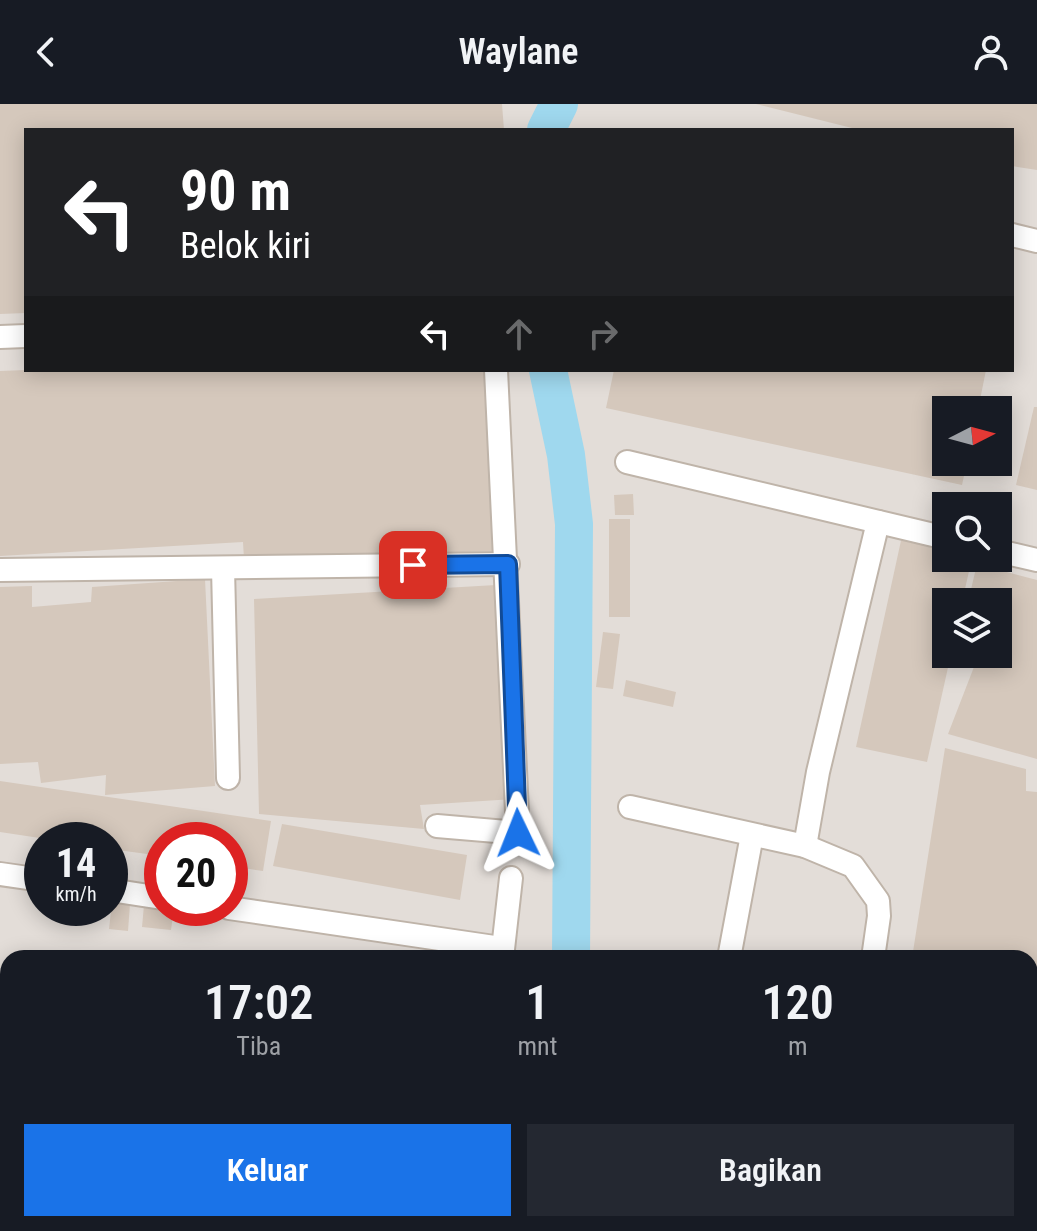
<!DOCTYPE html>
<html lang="id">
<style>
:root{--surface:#171b24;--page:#242831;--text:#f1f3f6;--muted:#9ea1a6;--accent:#1a73e8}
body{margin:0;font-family:"Roboto Condensed",sans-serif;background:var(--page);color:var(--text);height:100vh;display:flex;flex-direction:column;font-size:30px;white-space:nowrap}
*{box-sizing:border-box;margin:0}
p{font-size:26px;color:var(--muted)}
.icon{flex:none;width:44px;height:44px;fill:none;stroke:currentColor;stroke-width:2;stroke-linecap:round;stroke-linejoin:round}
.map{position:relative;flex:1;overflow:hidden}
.sheet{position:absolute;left:0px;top:846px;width:1038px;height:282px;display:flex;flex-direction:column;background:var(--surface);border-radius:24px 24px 0 0;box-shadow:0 4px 20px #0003}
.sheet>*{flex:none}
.top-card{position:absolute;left:24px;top:24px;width:990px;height:244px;border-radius:0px;box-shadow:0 4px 20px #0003;background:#202124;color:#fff;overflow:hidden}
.needle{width:52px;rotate:84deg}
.fabs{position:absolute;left:932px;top:292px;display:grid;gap:16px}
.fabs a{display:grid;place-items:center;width:80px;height:80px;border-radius:0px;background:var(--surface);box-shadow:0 4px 20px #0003;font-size:40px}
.speed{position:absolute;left:24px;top:718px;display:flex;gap:16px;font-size:40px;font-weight:700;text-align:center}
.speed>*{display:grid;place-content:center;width:104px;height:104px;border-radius:50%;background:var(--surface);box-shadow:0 4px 20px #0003;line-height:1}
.speed small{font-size:20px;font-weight:400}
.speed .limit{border:12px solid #d22;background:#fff;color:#111}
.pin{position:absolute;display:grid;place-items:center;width:68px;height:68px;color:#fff;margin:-34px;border-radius:16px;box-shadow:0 4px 12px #0006}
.me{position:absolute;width:88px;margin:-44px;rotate:358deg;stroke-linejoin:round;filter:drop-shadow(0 0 6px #0008)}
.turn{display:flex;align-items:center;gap:28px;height:168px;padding:0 24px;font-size:36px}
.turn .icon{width:104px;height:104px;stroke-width:2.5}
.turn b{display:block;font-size:56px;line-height:68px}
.lanes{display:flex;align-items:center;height:76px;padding:0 24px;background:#0003;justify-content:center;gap:40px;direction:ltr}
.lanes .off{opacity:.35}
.eta{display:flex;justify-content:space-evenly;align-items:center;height:136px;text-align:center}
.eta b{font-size:48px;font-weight:600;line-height:56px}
.button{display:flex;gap:16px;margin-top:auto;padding:16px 24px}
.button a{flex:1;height:92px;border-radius:0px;background:var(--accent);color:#fff;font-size:32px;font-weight:600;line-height:92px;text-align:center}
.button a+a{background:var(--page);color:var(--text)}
header{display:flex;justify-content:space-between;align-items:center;height:104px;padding:0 24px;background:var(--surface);font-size:36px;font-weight:600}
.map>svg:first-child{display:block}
</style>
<header><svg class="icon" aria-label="back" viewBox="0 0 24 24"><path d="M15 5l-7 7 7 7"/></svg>Waylane<svg class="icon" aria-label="person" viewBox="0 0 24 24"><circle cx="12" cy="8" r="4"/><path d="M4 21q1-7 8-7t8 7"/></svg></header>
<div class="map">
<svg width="1037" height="1127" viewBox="0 0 1037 1127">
<rect width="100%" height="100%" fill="#f1ebe3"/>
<path fill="#e3ddd8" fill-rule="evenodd" d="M0,0h1037v1127h-1037zM26,26h986v240h-986zM946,306h52v52h-52zM946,402h52v52h-52zM946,498h52v52h-52zM42,736h68v68h-68zM162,736h68v68h-68zM8,854h1022v266h-1022z"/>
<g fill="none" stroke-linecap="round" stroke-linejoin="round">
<g stroke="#9fd8ee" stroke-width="38">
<polyline points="546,26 559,0"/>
<polyline points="548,266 566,351 574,420 571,854"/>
<polyline points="0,899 8,900"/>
</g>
</g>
<g fill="#d5c8bc">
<polygon points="0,0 502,0 504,26 26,26 26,209 0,210"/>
<polygon points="756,0 1037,0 1037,66 1012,62 1012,26 860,26"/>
<polygon points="26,266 486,266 492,447 244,455 243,438 0,452 0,267"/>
<polygon points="614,266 986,266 978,306 946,306 946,358 967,358 962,381 606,304"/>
<polygon points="1034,303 1037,303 1037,386 1016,381"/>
<polygon points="633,390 634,411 615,411 614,391"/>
<rect x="609" y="415" width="21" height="98"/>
<polygon points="902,432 946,442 946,454 972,454 962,498 946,498 946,550 951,550 927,658 856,643"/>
<polygon points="977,460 1037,476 1037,655 948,630 979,550 998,550 998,498 968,498"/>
<polygon points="205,475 215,682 105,691 106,671 41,679 38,658 0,660 0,483 32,482 32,503 91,498 92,483"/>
<polygon points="496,481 515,695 420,701 424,725 259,710 254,495"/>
<polygon points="603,528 620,530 613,585 596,583"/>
<polygon points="626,576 676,588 673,603 623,592"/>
<polygon points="945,644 1026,665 1026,687 1037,688 1037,878 1030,878 1030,854 912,854"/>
<polygon points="0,677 271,717 263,767 230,762 230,736 162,736 162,752 110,745 110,736 53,736 0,728"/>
<polygon points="282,720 467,751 460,796 273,762"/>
<polygon points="112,798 130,800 128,827 109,825"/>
<polygon points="144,801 174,804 171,826 142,823"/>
<rect x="1030" y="903" width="7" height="73"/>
<polygon points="0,988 8,990 8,1120 54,1120 52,1127 0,1127"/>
<polygon points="82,1120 235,1120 233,1127 81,1127"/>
<polygon points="258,1120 374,1120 373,1127 256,1127"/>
<polygon points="403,1120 512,1120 511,1127 401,1127"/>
<polygon points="570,1120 808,1120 807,1127 568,1127"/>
</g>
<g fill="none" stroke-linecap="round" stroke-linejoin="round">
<g stroke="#bfb4a9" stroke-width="26">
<g id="minor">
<polyline points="1012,131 1037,137"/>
<polyline points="0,233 26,232"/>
<polyline points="627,358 946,434"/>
<polyline points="998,447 1037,456"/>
<polyline points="223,464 228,674"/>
<polyline points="0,466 508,460"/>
<polyline points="630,703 805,742 853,762 878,797 879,812 873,854"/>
<polyline points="437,722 518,729 496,266"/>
<polyline points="805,742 818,668 878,418"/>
<polyline points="0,770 42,776"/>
<polyline points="110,786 162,794"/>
<polyline points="229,804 501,844"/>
<polyline points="502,854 511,774"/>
<polyline points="729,854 752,731"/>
<polyline points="1030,1007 1037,1007"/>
<polyline points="534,1127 534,1120"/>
<polyline points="832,1127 833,1120"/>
</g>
</g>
<use href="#minor" stroke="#fff" stroke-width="22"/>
</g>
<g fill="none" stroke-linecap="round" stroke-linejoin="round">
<g stroke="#114b97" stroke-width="20">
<polyline id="route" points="413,461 508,460 518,729"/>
</g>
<use href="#route" stroke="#1a73e8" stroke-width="14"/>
</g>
</svg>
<div class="fabs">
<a><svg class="needle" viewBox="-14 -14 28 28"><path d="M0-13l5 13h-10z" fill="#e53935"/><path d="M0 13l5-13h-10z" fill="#9ea1a6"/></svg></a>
<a><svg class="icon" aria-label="search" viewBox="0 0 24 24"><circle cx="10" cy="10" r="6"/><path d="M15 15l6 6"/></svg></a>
<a><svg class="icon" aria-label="layers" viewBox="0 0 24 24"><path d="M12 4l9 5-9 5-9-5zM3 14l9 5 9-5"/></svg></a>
</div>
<div class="speed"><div>14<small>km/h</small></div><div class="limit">20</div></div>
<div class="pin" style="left:413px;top:461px;background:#d93025"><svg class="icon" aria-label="arrive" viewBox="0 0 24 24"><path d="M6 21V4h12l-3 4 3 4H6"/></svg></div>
<svg class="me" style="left:518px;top:729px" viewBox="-20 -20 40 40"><path d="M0-17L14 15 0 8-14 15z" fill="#1a73e8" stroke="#fff" stroke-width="4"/></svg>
<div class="top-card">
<div class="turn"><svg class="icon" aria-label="left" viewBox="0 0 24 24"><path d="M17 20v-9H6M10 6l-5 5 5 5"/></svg><div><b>90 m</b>Belok kiri</div></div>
<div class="lanes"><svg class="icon" aria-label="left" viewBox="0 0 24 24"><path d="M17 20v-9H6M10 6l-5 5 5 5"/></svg><svg class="icon off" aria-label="ahead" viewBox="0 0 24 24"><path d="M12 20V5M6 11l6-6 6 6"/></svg><svg class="icon off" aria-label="right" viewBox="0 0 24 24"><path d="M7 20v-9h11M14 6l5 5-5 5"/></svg></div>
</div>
<section class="sheet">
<div class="eta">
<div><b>17:02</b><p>Tiba</p></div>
<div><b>1</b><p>mnt</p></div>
<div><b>120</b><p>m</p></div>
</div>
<div class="button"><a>Keluar</a><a>Bagikan</a></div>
</section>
</div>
